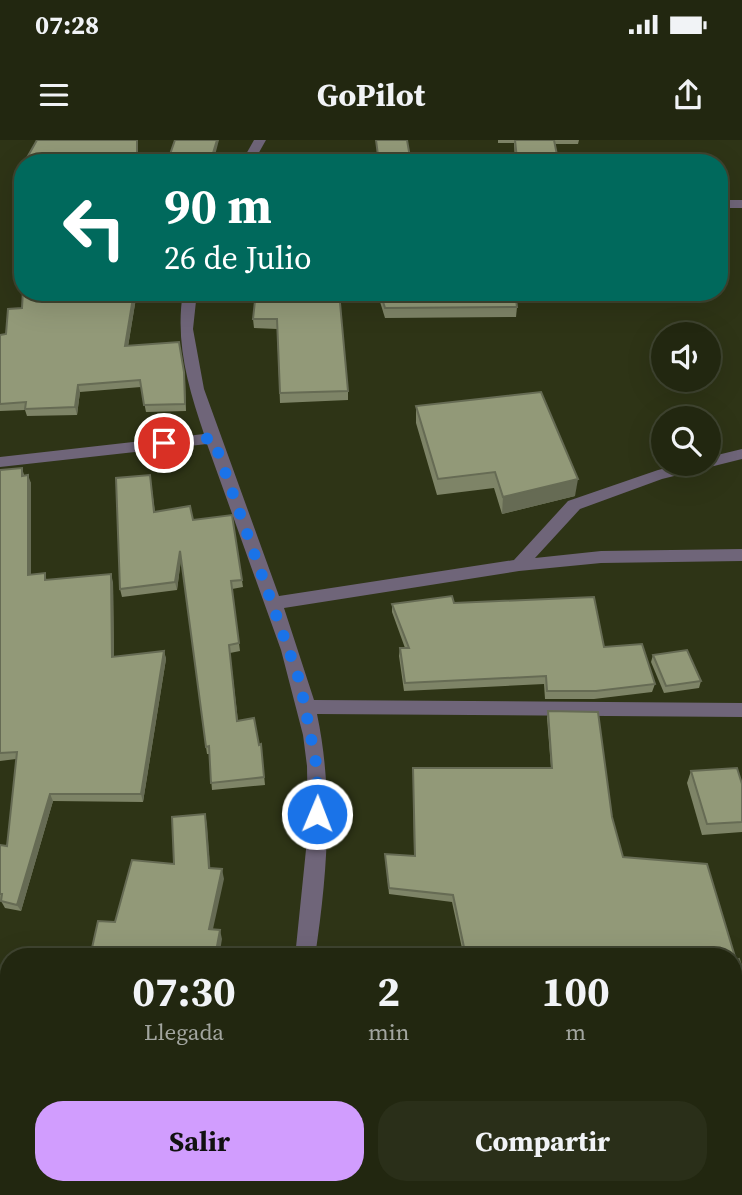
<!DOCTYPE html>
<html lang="es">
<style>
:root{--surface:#222710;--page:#2a2f19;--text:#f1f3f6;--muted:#a2a59f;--line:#3f4430;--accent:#d19dfe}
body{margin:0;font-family:"Source Serif 4",serif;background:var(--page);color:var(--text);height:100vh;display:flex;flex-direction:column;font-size:26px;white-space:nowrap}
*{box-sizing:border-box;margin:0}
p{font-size:23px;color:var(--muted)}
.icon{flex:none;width:38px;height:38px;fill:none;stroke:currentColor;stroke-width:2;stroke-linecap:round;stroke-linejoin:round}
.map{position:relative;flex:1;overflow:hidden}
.side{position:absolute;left:0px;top:808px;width:742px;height:247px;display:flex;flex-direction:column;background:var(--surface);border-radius:28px 28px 0 0;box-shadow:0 7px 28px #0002,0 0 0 2px var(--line)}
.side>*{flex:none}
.banner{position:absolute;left:14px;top:14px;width:714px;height:147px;border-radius:28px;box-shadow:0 7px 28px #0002,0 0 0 2px var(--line);background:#00695c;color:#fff;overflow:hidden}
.fabs{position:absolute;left:651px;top:182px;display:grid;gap:14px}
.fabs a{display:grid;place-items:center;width:70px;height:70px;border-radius:50%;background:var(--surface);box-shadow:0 7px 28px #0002,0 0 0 2px var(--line);font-size:35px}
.pin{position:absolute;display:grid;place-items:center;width:60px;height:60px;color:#fff;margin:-30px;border:4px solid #fff;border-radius:50%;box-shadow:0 2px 7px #0007}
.me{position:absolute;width:77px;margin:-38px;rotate:1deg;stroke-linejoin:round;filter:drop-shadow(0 0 5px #0008)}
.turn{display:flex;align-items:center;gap:24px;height:147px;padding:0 35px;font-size:32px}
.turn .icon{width:91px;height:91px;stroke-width:2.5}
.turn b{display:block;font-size:49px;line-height:60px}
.eta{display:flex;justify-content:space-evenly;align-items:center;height:119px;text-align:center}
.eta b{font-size:42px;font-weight:700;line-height:49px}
.primary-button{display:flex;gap:14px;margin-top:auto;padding:14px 35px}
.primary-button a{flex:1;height:80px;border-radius:28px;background:var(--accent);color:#111;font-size:28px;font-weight:700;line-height:80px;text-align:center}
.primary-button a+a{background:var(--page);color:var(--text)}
.status{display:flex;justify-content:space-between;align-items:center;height:49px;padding:0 35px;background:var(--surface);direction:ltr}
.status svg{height:19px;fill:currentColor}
header{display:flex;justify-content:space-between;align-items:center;height:91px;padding:0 35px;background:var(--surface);font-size:32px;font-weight:700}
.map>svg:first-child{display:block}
</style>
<div class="status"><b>07:28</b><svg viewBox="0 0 49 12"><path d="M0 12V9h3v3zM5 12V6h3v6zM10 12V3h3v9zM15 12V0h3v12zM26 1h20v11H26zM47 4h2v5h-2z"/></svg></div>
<header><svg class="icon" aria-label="menu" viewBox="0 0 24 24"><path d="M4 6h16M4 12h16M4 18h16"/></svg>GoPilot<svg class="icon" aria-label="share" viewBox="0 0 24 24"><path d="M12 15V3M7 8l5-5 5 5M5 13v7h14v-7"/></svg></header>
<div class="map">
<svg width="742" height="1055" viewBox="0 0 742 1055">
<rect width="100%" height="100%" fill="#2e3416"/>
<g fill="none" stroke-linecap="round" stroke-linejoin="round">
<g fill="#6f6579" fill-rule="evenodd">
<polygon points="254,0 266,0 253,23 241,23"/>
<rect x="719" y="60" width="23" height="8"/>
<path d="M183,152h14l-4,37 11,60 75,207 235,-36 54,-59 90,-31 25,-6h26v-7l33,-8v10l-80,20 -82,30 -45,49 66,-7 141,-2v12l-141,2 -82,8 -235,37 30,92 428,3v14l-425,-3c17,80 10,163 -2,243h-20l13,-127 -1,-64 -4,-31 -22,-85 -74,-206 -207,23v-10l204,-23c-16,-47 -29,-92 -21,-142z"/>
<rect x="733" y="1019" width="9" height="24"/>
<polygon points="258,1046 282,1046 280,1055 256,1055"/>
<polygon points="328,1046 490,1046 485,1055 324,1055"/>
</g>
</g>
<g fill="#7e8467">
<polygon points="138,0 138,22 29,22 28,16"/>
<polygon points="498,0 579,0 578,4 555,4 557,23 515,23 514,3 498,3"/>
<polygon points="23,152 137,152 128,206 185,239 186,271 146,272 141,247 80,252 77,275 27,276 25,270 0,271 0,195 6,194 22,168"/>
<polygon points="256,152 348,251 348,260 280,263 277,189 254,188 253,179"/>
<polygon points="377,152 515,152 517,167 516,177 385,178"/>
<polygon points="416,266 575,356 502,374 494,348 437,355 416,283"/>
<polygon points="22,328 24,335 31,343 31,435 47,439 113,442 114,517 164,511 166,519 143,662 53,661 21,771 5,768 1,761 0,761 0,705 7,706 16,619 0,621 0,330"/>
<polygon points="150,335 155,372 193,380 232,375 243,447 232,449 240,511 230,513 238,581 259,605 261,604 265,645 212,650 209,614 207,614 206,607 181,420 177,450 122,457 120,449"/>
<polygon points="454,463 604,507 655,544 652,552 594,559 545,559 544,544 404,551 399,516 400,508 405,508 392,472 392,464"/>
<polygon points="653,515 701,541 699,548 664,553 651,522"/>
<polygon points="548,571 598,572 612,677 623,717 707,724 736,820 739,819 742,829 742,864 733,865 733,817 438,817 463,813 452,762 389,754 385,714 414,716 413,628 551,628 547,578"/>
<polygon points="691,631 742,644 742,692 702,695 687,643"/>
</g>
<g fill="#666b54">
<polygon points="217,0 219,0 213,23 210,23"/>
<polygon points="134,152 137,152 127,213 125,206"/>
<polygon points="78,245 80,252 77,275 75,267"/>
<polygon points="28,335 31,343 31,443 28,435"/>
<polygon points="578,339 575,356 502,374 503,357"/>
<polygon points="180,411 181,419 177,450 175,442"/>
<polygon points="111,434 113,442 114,525 112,517"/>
<polygon points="164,511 166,519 143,662 141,654"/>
<polygon points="50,654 53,661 21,771 17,765"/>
<polygon points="205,674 207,684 211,737 209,728"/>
<polygon points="222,729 224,739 211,798 209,789"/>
<polygon points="220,790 222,799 219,817 215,817"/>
<polygon points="184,1046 188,1046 186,1055 183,1055"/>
</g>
<g fill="#929978" stroke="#666b54" stroke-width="2">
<polygon points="37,0 137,0 137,15 28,16"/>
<polygon points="175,0 217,0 210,23 167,23"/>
<polygon points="376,0 407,0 411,23 379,23"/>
<polygon points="515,0 554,0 558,20 517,19"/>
<polygon points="23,150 23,152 134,152 125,206 179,202 184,232 185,264 144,265 140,240 78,245 75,267 25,269 26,262 0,264 0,195 6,194 8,169 22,168"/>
<polygon points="256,152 339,152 348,251 280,253 277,179 253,179"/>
<polygon points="380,152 515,152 517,167 385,168"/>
<polygon points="541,252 578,339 503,357 495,332 438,339 416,266"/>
<polygon points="22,328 22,336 28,335 28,435 45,433 45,440 111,434 112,517 164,511 141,654 50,654 17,765 1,761 2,754 0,754 0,705 7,706 17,612 0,613 0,330"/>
<polygon points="150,335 154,372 190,366 193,380 232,375 242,440 231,441 239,503 229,505 237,581 254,578 259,605 261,604 264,637 211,643 209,606 206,607 180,411 175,442 120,449 116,338"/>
<polygon points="452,456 454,463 594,457 604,507 642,504 655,544 596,551 547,551 546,536 405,543 400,508 409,508 392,464"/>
<polygon points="687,510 701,541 666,546 653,515"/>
<polygon points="548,571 598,572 612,677 623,717 707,724 736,820 739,819 742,829 742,858 733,859 733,817 438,817 465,812 453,755 389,748 385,714 415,716 413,628 552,628"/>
<polygon points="737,628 742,644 742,682 707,684 691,631"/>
<polygon points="205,674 209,728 222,729 209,789 220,790 215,817 90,817 98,781 115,782 132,720 174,724 172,677"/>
<polygon points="122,1046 184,1046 183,1055 121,1055"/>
</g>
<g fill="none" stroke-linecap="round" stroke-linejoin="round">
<polyline stroke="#1a73e8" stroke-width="12" stroke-dasharray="0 21.6" points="164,303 213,298 300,542 317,628 317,674"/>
</g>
</svg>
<div class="fabs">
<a><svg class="icon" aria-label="sound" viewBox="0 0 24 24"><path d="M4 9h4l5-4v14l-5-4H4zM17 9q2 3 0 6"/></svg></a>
<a><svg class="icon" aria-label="search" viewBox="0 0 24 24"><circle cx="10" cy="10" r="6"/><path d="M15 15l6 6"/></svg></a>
</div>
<div class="pin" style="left:164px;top:303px;background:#d93025"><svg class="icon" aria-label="arrive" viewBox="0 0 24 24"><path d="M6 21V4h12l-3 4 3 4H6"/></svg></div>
<svg class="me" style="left:317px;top:674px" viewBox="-20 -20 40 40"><circle r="17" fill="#1a73e8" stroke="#fff" stroke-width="3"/><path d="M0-11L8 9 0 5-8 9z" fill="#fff"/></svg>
<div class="banner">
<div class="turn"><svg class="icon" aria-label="left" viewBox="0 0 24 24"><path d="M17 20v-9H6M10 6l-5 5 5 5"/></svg><div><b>90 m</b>26 de Julio</div></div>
</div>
<section class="side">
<div class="eta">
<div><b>07:30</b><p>Llegada</p></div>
<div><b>2</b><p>min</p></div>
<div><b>100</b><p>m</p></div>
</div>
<div class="primary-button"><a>Salir</a><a>Compartir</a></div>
</section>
</div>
